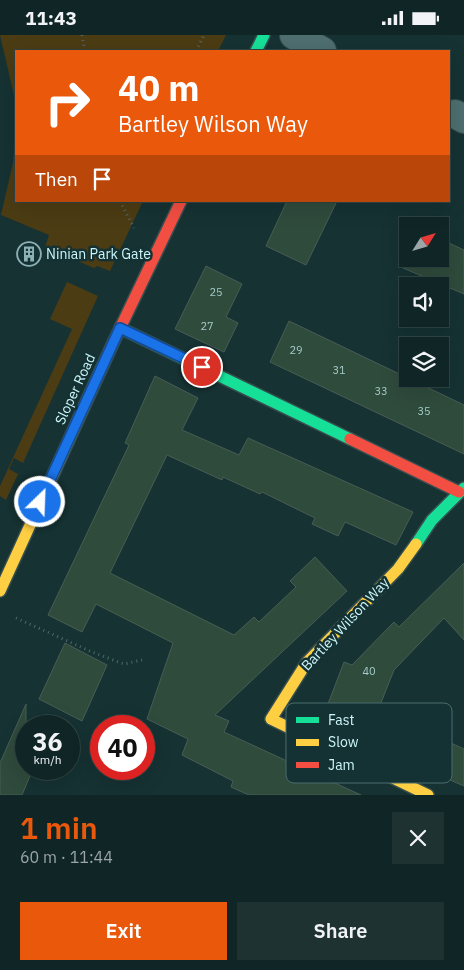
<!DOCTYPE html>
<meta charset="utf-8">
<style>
:root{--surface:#102626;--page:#1e3232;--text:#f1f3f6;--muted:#9ca5a7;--line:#304343;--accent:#ea580c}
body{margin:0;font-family:"IBM Plex Sans",sans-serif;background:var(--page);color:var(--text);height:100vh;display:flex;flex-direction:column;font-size:19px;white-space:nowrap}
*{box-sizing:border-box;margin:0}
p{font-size:16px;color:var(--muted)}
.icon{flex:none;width:28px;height:28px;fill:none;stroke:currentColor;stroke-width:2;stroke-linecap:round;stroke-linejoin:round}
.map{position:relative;height:760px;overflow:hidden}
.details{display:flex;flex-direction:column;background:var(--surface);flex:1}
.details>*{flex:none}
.banner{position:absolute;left:15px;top:15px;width:435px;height:152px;border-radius:0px;box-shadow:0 5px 20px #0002,0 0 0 1px var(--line);background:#ea580c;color:#fff;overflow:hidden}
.needle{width:32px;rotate:53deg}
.controls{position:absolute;left:399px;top:182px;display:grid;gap:10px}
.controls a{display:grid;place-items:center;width:50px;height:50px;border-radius:0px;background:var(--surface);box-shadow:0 5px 20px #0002,0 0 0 1px var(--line);font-size:25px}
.speed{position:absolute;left:15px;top:680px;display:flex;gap:10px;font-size:25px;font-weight:700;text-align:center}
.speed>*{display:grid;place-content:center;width:65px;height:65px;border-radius:50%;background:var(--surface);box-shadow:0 5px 20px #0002,0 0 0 1px var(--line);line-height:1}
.speed small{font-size:12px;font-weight:400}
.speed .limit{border:8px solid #d22;background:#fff;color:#111}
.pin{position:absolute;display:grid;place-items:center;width:42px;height:42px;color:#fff;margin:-21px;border:2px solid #fff;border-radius:50%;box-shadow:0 1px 5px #0007}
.me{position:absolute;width:55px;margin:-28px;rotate:24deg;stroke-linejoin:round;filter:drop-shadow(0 0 4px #0008)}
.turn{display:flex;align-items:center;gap:18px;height:105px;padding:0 20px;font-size:22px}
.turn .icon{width:65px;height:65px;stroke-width:2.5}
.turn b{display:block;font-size:35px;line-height:42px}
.then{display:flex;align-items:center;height:48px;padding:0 20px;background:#0003;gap:10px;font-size:19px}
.round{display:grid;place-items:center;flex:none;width:52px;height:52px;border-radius:0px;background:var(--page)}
.summary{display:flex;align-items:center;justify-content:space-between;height:85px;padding:0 20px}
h1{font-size:30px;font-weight:600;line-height:38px;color:var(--accent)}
.button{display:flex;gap:10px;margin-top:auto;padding:10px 20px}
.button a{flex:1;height:58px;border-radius:0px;background:var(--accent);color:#fff;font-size:20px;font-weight:600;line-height:58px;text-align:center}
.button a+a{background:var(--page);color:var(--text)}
.status{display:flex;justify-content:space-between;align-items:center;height:35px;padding:0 25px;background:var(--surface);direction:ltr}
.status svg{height:14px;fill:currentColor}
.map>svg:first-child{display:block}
</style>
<div class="status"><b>11:43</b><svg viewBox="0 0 49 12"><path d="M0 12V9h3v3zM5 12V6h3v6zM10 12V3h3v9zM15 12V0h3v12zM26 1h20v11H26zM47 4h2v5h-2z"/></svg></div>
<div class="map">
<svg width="464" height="760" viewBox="0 0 464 760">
<rect width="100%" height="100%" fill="#163233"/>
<g fill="#4c3c14">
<polygon points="0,0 226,0 218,16 16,16 16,69"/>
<polygon points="16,85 16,166 143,166 110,236 97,231 94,233 45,212 49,200 1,180 13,128"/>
<polygon points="67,247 98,261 23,428 14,423 9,434 18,439 6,465 0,461 0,451 72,294 50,284"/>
</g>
<g fill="#2f4b3c" stroke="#495d54">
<polygon points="287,166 337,166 306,230 266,211"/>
<polygon points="440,204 464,215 464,259 403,233 408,222 440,224"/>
<polygon points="206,231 242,249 226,282 238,288 224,317 175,294"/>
<polygon points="289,286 464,370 464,419 270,327"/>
<polygon points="155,341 198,363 182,395 239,420 248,403 413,477 396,510 345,487 338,501 312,489 315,483 262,457 260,459 223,442 222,445 167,420 110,538 234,600 254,582 259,587 296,552 290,546 315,522 347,556 215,680 229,686 224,697 361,760 249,760 231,752 233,746 182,720 188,704 147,684 173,608 96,569 82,597 48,580 129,410 125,408"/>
<polygon points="464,528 464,605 444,583 394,635 367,703 323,682 344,627 352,630 394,587 399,592"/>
<polygon points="65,608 107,630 82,686 39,664"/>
<polygon points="26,669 26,734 33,734 22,760 0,760 0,728"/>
<polygon points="442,704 464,714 464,751 429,736"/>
</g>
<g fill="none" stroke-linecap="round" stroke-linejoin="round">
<g stroke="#374e4f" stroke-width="30">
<g id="street">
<polyline points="294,0 322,16"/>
<polyline points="455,79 464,84"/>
</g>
</g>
<g stroke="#374e4f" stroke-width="14">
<g id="fast">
<polyline points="256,16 264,0"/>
<polyline points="120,293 350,404"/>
<polyline points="416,509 432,485 464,453"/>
</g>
</g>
<g stroke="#374e4f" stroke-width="14">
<g id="slow">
<polyline points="416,509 398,534 307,627 271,684 428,760"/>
<polyline points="0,556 114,306"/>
</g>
</g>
<g stroke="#374e4f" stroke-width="14">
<g id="jam">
<polyline points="114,306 181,166"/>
<polyline points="350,404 459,457"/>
</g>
</g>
<g stroke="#506a6b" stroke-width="3" stroke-dasharray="1 4" stroke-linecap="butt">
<polyline points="82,0 85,16"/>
<polyline points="196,16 204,0"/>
<polyline points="120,166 134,193"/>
<polyline points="16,583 92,617 124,629 142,625"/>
</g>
<use href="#street" stroke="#4e6e70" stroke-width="28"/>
<use href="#fast" stroke="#16e098" stroke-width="11"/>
<use href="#slow" stroke="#ffcf43" stroke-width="11"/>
<use href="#jam" stroke="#f24e42" stroke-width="11"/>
</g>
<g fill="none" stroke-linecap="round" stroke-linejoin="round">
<g stroke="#114b97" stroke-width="12">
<polyline id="route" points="40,467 120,293 202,332"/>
</g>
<use href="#route" stroke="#1a73e8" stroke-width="9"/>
</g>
<defs>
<g id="building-ring" transform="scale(1.25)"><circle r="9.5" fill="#143133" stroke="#8cb1b4" stroke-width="1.5"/><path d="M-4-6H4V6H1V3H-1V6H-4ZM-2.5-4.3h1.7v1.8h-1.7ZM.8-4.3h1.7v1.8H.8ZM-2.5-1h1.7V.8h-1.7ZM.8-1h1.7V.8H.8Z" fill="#8cb1b4"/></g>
</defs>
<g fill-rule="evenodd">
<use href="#building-ring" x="29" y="219"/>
</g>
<g text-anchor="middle" stroke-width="5" stroke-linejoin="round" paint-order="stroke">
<g font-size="11" fill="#a5cbca">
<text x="216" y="261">25</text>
<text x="207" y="295">27</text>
<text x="296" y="319">29</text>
<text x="339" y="339">31</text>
<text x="381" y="360">33</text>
<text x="424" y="380">35</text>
<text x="369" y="640">40</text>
</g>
<g font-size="14" fill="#ccf6f9" stroke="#143133" text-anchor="start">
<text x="46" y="224">Ninian Park Gate</text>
</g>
<g font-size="14" fill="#ccf6f9" stroke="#143133">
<text transform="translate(75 354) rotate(-65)" y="5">Sloper Road</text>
<text transform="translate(345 589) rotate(-47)" y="5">Bartley Wilson Way</text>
</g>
</g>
<rect x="286" y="668" width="166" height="80" rx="8" fill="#143133" stroke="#4b6c6e" stroke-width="1"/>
<rect x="296" y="682" width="23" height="6" fill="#16e098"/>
<rect x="296" y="704" width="23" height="7" fill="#ffcf43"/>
<rect x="296" y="727" width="23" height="6" fill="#f24e42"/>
<g font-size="14" fill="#ccf6f9">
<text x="328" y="690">Fast</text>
<text x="328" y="712">Slow</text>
<text x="328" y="735">Jam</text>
</g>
</svg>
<div class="controls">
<a><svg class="needle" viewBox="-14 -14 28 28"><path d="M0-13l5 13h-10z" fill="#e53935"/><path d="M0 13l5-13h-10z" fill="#9ca5a7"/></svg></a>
<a><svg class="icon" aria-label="sound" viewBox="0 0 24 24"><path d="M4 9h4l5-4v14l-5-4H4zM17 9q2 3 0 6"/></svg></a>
<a><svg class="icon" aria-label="layers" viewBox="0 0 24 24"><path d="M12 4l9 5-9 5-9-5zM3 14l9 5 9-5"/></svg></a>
</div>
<div class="speed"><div>36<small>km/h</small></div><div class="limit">40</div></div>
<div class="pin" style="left:202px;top:332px;background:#d93025"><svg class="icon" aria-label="arrive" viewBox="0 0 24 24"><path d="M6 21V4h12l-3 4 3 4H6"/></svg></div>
<svg class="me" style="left:40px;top:467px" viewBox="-20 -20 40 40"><circle r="17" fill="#1a73e8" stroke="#fff" stroke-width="3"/><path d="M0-11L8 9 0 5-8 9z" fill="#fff"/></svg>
<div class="banner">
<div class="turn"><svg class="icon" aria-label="right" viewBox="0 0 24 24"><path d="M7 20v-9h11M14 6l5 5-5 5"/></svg><div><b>40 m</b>Bartley Wilson Way</div></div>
<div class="then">Then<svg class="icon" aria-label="arrive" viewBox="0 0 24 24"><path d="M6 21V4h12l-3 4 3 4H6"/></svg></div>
</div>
</div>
<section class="details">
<div class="summary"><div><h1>1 min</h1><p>60 m · 11:44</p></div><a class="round"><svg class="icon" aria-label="close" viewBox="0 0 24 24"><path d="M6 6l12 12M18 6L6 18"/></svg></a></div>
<div class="button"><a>Exit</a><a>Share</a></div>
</section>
